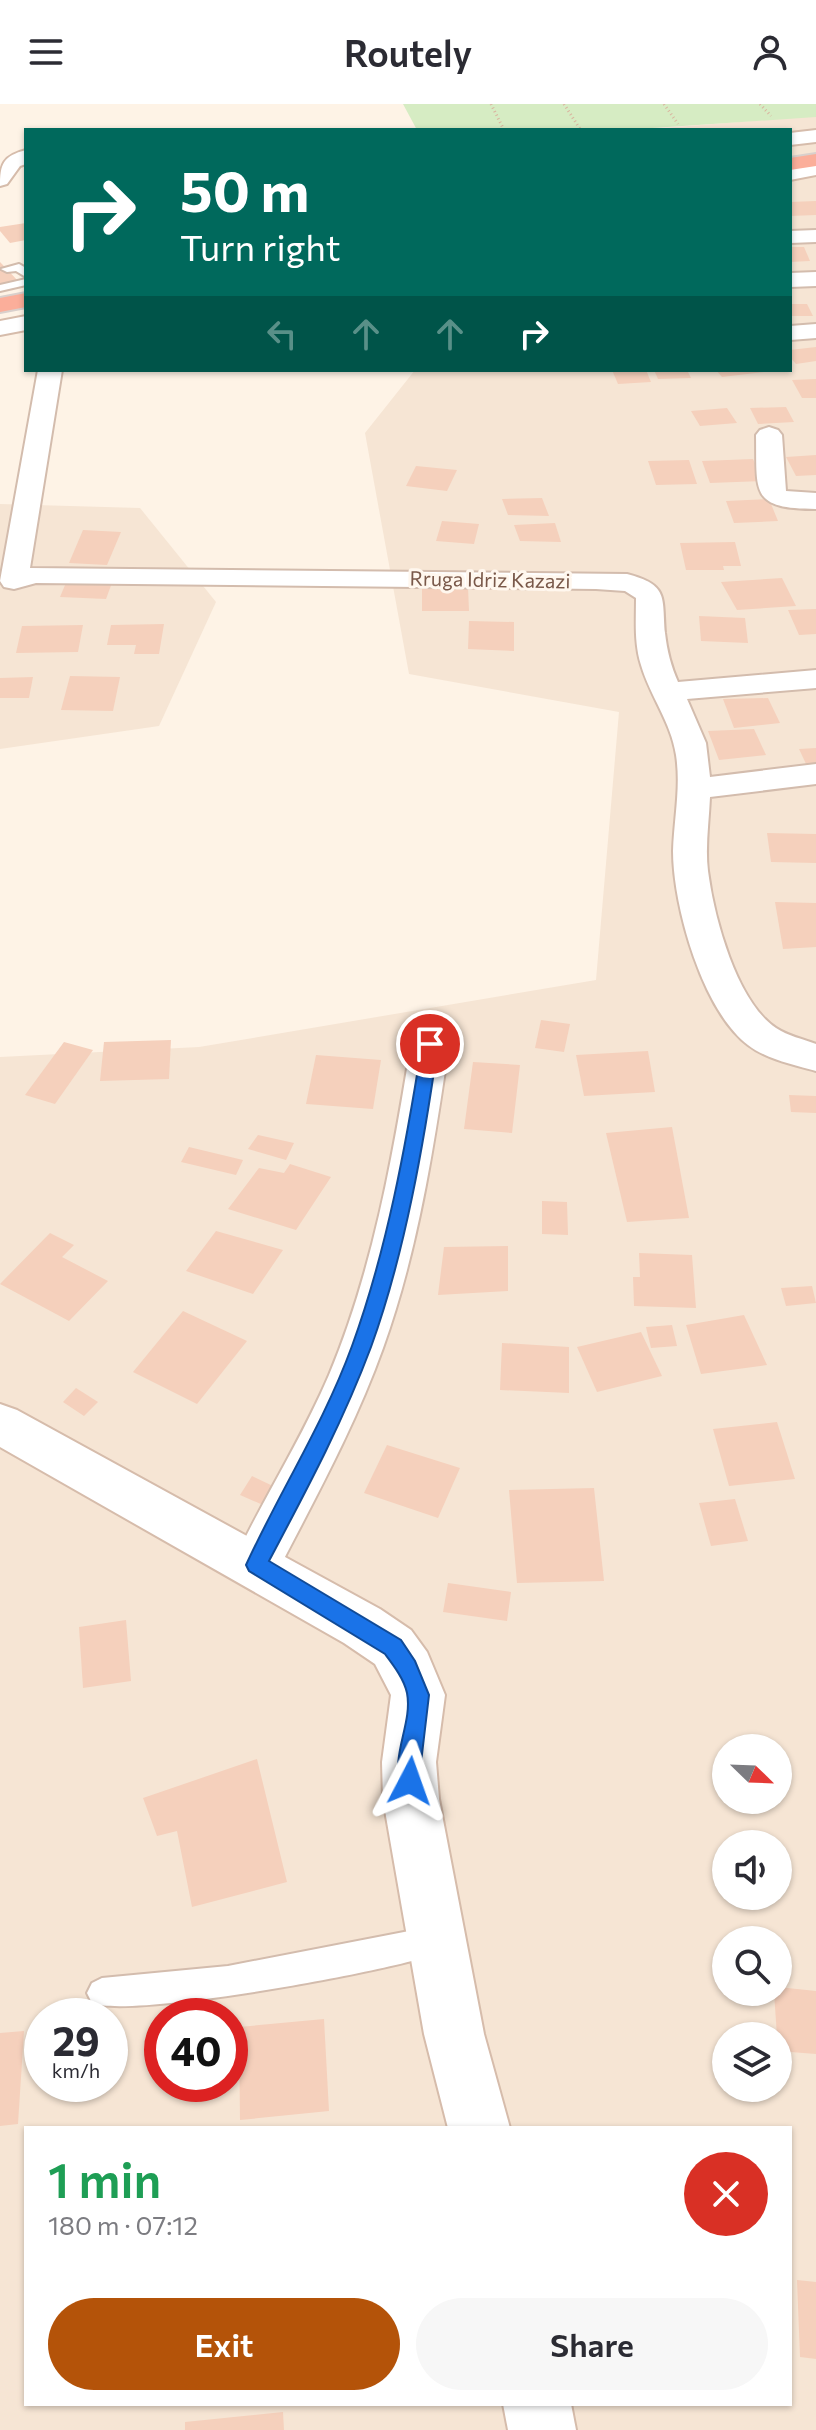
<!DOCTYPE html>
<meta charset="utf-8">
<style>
:root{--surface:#fff;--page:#f7f7f7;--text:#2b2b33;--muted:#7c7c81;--accent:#b45309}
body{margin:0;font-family:Commissioner,sans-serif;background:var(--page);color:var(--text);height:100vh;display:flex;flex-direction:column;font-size:30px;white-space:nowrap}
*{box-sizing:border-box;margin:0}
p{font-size:26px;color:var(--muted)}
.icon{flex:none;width:44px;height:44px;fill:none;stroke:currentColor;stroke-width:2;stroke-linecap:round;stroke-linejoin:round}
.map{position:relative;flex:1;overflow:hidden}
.drawer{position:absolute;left:24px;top:2022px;width:768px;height:280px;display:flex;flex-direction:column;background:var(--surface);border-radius:0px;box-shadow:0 2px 6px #0004}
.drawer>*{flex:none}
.banner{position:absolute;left:24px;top:24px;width:768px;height:244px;border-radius:0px;box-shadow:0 2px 6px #0004;background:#00695c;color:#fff;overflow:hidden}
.needle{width:52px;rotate:113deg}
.tools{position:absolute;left:712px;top:1630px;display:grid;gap:16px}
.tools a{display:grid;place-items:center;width:80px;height:80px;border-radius:50%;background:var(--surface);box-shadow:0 2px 6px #0004;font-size:40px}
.speed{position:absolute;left:24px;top:1894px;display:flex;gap:16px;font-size:40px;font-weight:700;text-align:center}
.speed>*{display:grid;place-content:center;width:104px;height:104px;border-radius:50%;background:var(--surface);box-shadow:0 2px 6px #0004;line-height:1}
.speed small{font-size:20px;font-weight:400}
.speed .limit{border:12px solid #d22;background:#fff;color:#111}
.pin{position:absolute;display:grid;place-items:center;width:68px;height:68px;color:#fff;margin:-34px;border:4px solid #fff;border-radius:50%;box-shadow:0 2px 8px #0007}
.me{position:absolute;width:88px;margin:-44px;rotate:4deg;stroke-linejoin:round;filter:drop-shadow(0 0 6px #0008)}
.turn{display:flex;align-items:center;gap:28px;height:168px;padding:0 24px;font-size:36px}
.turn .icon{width:104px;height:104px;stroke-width:2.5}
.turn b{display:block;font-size:56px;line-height:68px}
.lanes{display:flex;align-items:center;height:76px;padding:0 24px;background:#0003;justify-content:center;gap:40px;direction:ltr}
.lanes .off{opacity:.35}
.round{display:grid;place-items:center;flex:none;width:84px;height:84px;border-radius:42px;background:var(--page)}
.overview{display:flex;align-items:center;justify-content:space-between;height:136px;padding:0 24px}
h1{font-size:48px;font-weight:600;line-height:60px;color:#1e9e55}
.action{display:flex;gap:16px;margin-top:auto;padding:16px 24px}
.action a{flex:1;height:92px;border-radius:48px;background:var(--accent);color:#fff;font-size:32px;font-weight:600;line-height:92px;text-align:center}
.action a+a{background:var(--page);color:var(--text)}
header{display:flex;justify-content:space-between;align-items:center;height:104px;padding:0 24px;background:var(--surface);font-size:36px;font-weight:600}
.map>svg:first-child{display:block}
</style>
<header><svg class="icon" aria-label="menu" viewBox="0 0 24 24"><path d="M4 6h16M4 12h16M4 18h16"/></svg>Routely<svg class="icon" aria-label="person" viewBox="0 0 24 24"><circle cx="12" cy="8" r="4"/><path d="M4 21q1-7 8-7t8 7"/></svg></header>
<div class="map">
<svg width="816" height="2326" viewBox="0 0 816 2326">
<rect width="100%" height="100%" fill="#fef3e6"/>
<g fill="#f6e5d4" fill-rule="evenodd">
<path d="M816,12v2314h-816v-1373l199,-10 397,-67 23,-268 -210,-38 -44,-241 50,-63h375v-240h-152zM726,1644h52v52h-52zM726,1740h52v52h-52zM726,1836h52v52h-52zM42,1912h68v68h-68zM162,1912h68v68h-68zM726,1932h52v52h-52zM26,2024h764v276h-764z"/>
<polygon points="0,400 140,404 216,498 159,622 0,645"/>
</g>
<polygon fill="#d6ecc3" points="403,0 816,0 816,13 623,26 417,26"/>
<g fill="#f5d0bc">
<polygon points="816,97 816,111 790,112 790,98"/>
<polygon points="26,119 26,136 10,139 0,127 0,123"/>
<polygon points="790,143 804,143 810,157 790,158"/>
<polygon points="0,158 19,178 0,182"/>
<polygon points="790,200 807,200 813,212 790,212"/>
<polygon points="816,243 816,257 796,260 790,253 790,246"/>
<polygon points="612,266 646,266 651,278 618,280"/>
<polygon points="654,266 687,266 691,274 658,275"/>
<polygon points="716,266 764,266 764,268 722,273"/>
<polygon points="816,275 816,294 802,294 792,276"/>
<polygon points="786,303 794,318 758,320 750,304"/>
<polygon points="727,304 737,319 700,322 691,307"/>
<polygon points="816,351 816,371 796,372 786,353"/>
<polygon points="753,355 763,377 710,379 702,357"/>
<polygon points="689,356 697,380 656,381 648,357"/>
<polygon points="416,362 457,366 447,387 406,382"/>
<polygon points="542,394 549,412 508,411 502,395"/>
<polygon points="769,395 778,417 734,419 726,397"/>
<polygon points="442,417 479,420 474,440 436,437"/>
<polygon points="555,419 561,438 520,437 514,421"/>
<polygon points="83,426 121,428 107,461 69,459"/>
<polygon points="735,438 741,462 723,462 724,466 686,466 680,439"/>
<polygon points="68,474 113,476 106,495 60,493"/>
<polygon points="782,474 796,502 737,506 721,478"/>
<polygon points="422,483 468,483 469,507 422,507"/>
<polygon points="816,505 816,530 799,531 788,506"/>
<polygon points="699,512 745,514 748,539 701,537"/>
<polygon points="469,517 514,518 514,547 468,545"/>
<polygon points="164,520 159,550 134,550 136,541 107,541 111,521"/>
<polygon points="83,521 78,548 16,549 22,522"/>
<polygon points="70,572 120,573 113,607 61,606"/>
<polygon points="33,573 29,594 0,594 0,574"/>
<polygon points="768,594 780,619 734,624 723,595"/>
<polygon points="754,625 766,651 719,656 708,627"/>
<polygon points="816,644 816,661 807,662 799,645"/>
<polygon points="767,729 816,730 816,759 771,758"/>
<polygon points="775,798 816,799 816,843 783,845"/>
<polygon points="541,916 570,920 564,948 535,944"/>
<polygon points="171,936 169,975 100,977 104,938"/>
<polygon points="64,938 93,946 55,1000 25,991"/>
<polygon points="648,947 655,988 584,992 576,951"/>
<polygon points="316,951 381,956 373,1005 306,1000"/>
<polygon points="473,958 520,961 512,1029 464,1025"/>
<polygon points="789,991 816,992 816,1009 791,1008"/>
<polygon points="672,1023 689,1114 627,1118 606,1029"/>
<polygon points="258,1031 294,1039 286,1056 248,1045"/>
<polygon points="189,1043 243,1056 236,1071 181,1058"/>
<polygon points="290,1060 331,1073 296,1126 228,1105 259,1064 284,1069"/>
<polygon points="542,1097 567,1098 568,1131 542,1130"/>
<polygon points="216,1127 283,1146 253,1190 186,1167"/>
<polygon points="50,1129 74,1141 62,1153 108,1177 69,1217 0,1180"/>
<polygon points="508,1142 508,1187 438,1191 444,1143"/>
<polygon points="639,1149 692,1151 696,1204 634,1202 633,1173 640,1173"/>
<polygon points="812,1182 816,1199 786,1202 781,1184"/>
<polygon points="183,1207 247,1237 197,1300 133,1268"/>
<polygon points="744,1211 767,1261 701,1270 686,1221"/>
<polygon points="672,1221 677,1242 651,1244 646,1223"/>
<polygon points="641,1228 662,1272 597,1288 577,1243"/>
<polygon points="502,1239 569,1243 569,1289 500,1286"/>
<polygon points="76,1284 98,1298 84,1312 63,1298"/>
<polygon points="777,1318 795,1375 729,1382 713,1325"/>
<polygon points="387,1341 460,1364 438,1414 364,1389"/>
<polygon points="252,1372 275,1383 263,1401 240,1391"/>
<polygon points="594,1384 604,1477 517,1479 509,1386"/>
<polygon points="735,1395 748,1437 711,1442 699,1399"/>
<polygon points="448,1479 511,1488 507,1517 443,1508"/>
<polygon points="126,1516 131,1577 83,1584 79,1523"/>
<polygon points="257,1655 287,1778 192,1803 177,1727 157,1732 143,1694"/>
<polygon points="778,1883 816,1887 816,1950 778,1947 774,1888 778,1888"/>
<polygon points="324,1915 329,2007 240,2016 239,1923"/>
<polygon points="24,1927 18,2020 0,2022 0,1929"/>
<polygon points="797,2176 816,2178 816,2255 800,2253"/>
<polygon points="283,2308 284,2326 185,2326 185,2318"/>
</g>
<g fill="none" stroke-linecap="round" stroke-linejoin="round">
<g stroke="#d3bcad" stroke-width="4">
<g id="lane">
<polygon points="19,160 26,164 26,173 16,167 7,168 1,165"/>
<polygon points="26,175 26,181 0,187 0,181"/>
<path d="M435,1822l10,5 5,10 -5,10c-45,19 -315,68 -353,52l-5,-10 5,-10 10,-5 126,-12z"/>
</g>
</g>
<g stroke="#d3bcad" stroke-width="4">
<g id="street">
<polygon points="816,126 816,138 790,139 790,127"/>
<polygon points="816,168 816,182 790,183 790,169"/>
<polygon points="816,220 816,234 790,236 790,222"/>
<path d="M38,266h24l-32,198 597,6c42,11 35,23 38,59 2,18 6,33 13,49l138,-12v18l-129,11 19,44 4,34 106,-13v20l-106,13c-1,25 -5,50 -2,74 6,46 28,130 68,157 12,8 27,11 40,16v27c-22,-6 -50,-12 -68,-26 -45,-34 -75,-138 -75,-194 1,-32 8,-64 3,-96 -5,-33 -26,-59 -35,-90 -7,-22 -5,-45 -5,-67l-11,-7 -29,-2 -560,-6 -22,6 -10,-2 -4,-6z"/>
<path d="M769,323l9,3 4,5 4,56 30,2v16c-66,0 -59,-16 -60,-74l4,-5z"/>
<path d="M430,927l13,4 6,9c-15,102 -31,207 -66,304 -29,81 -71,156 -110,232l-17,6 -17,-6 -7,-15c30,-65 69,-124 97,-190 44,-105 64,-219 82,-331l6,-9z"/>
</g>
</g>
<g stroke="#d6bcab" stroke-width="4">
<g id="secondary">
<polygon points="816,26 816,38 790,41 790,29"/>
<path d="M26,46v14l-6,2 -13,18 -7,2c0,-22 3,-30 26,-36z"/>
<polygon points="816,59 816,71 790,76 790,64"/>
<polygon points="26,212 26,226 0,231 0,217"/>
<polygon points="0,1300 17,1306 380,1505 411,1526 427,1548 445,1591 436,1658 439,1695 484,1930 510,2024 448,2024 424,1930 383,1695 382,1658 391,1591 375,1560 344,1539 0,1343"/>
<polygon points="503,2300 571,2300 576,2326 508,2326"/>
</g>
</g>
<g stroke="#d9d0cc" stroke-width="4">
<g id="highway">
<polygon points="816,50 816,62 790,66 790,54"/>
<polygon points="26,189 26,203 0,208 0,194"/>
</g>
</g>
<g stroke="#dab39e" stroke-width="3" stroke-dasharray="1 3" stroke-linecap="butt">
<polyline points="491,0 504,26"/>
<polyline points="564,0 580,25"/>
<polyline points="664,0 678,20"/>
<polyline points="760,0 771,12"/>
</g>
<use href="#lane" fill="#fff" fill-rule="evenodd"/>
<use href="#street" fill="#fff" fill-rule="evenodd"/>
<use href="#secondary" fill="#fff" fill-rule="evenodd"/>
<use href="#highway" fill="#fbae9a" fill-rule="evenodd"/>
</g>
<path fill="#1a73e8" stroke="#114b97" stroke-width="2" d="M430,935l8,5c-14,99 -33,209 -67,303 -28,75 -65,144 -102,214l132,79 14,21 14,34 -11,93 -8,4 -8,-4c-13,-31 11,-64 5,-95 -3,-14 -13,-27 -22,-39l-136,-83 -3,-6c34,-74 78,-142 106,-219 35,-96 54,-201 70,-302z"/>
<g text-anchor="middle" stroke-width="6" stroke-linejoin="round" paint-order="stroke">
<g font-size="20" fill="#795849" stroke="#fff7ee">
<text transform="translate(490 476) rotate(1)" y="7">Rruga Idriz Kazazi</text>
</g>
</g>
</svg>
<div class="tools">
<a><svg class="needle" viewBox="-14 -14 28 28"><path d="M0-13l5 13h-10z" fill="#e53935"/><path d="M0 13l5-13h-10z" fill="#7c7c81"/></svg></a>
<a><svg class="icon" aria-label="sound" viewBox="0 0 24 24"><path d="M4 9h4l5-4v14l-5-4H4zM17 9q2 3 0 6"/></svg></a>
<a><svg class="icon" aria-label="search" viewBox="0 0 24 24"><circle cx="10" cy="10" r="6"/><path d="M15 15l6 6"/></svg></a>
<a><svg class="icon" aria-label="layers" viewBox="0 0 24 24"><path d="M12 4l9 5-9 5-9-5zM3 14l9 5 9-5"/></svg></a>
</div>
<div class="speed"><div>29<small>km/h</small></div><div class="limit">40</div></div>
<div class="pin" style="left:430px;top:940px;background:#d93025"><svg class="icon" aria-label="arrive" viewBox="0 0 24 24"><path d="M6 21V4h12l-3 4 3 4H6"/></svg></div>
<svg class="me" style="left:410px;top:1677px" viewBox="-20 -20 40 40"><path d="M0-17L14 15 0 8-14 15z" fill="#1a73e8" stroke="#fff" stroke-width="4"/></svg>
<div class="banner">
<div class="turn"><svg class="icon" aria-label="right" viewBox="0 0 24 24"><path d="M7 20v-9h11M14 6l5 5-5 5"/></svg><div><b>50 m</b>Turn right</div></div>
<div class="lanes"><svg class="icon off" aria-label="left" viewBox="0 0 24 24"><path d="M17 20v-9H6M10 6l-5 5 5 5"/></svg><svg class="icon off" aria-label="ahead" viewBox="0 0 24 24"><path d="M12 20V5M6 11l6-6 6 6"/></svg><svg class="icon off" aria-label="ahead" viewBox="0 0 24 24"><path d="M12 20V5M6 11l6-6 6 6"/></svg><svg class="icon" aria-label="right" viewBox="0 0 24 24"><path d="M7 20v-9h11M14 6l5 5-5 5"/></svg></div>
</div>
<section class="drawer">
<div class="overview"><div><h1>1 min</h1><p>180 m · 07:12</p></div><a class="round" style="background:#d93025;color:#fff"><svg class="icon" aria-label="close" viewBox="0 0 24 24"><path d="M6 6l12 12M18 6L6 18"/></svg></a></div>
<div class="action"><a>Exit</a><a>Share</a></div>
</section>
</div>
